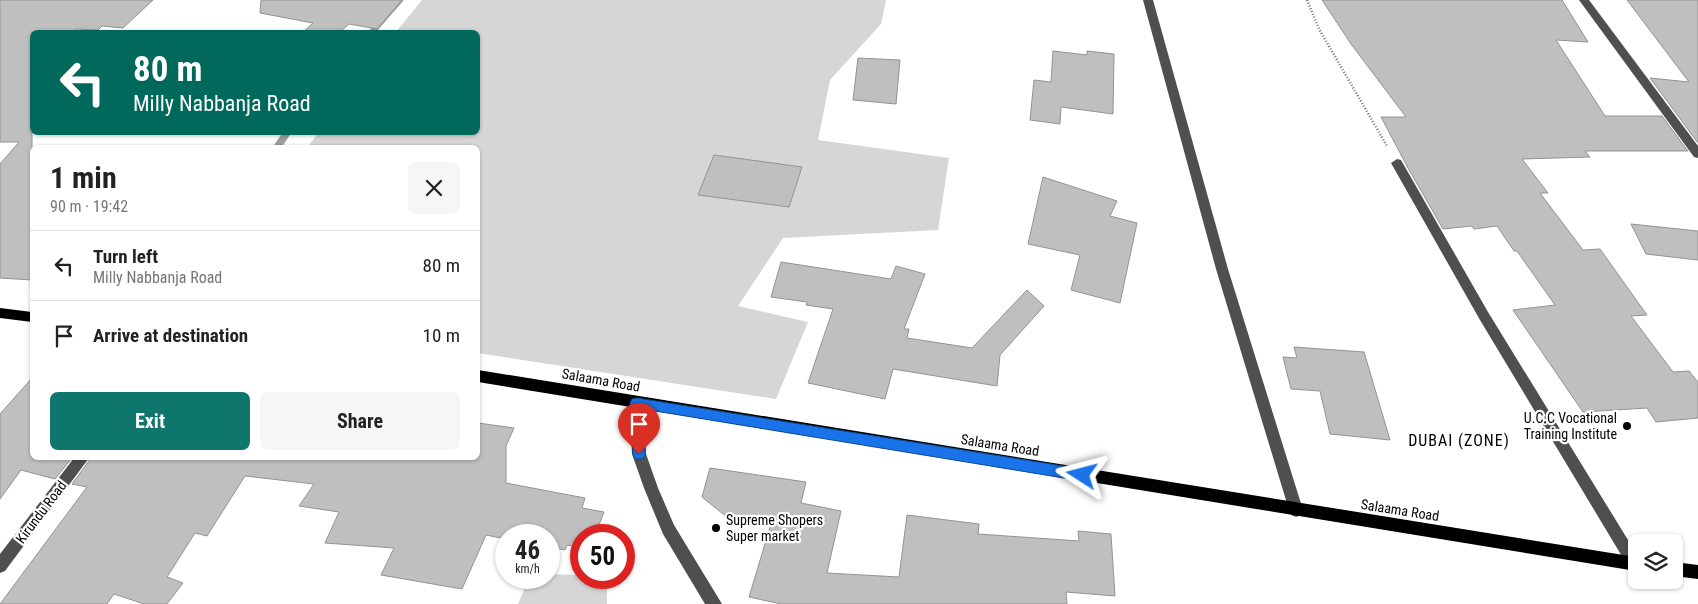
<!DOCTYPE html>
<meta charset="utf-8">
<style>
:root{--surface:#fff;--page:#f6f6f6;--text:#222;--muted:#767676;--line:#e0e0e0;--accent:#0f766e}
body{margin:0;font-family:"Roboto Condensed",sans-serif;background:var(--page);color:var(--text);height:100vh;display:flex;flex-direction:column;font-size:19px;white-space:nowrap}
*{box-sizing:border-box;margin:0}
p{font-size:16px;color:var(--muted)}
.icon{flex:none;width:28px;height:28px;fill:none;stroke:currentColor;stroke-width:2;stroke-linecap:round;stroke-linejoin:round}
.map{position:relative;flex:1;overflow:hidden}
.sheet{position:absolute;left:30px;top:145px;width:450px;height:315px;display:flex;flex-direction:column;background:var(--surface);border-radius:8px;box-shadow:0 1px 4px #0004}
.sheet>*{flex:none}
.hud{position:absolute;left:30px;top:30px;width:450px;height:105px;border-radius:8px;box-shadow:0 1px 4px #0004;background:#00695c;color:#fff;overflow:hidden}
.fabs{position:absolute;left:1628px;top:534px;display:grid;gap:10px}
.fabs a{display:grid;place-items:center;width:55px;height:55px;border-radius:8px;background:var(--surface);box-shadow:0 1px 4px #0004;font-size:25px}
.speed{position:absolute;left:495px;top:524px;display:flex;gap:10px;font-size:25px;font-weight:700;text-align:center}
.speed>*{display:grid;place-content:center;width:65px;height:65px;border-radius:50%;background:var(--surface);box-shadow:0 1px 4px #0004;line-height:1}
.speed small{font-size:12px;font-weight:400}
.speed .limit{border:8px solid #d22;background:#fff;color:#111}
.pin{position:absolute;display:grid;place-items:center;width:42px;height:42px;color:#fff;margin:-51px -21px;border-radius:50% 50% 50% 0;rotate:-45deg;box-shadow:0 0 5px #0007}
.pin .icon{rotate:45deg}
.me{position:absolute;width:55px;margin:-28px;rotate:279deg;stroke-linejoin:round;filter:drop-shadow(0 0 4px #0008)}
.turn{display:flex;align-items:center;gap:18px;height:105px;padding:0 20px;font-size:22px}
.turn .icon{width:65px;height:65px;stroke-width:2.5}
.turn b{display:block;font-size:35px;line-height:42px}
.round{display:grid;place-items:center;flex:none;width:52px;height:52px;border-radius:8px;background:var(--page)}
.overview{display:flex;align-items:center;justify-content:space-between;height:85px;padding:0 20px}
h1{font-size:30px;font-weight:700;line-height:38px}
.action{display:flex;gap:10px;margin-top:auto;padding:10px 20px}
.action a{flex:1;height:58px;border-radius:8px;background:var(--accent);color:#fff;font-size:20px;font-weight:700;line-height:58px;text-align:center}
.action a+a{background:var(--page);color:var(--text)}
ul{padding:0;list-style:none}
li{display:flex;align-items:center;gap:15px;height:70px;padding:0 20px;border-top:1px solid var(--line)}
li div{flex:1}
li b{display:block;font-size:19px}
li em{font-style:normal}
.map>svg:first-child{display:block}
</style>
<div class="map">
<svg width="1698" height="604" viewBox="0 0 1698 604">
<rect width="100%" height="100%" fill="#fff"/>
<g fill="#d6d6d6">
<polygon points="422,0 886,0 881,24 830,80 818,140 949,158 938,230 783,238 738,306 808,322 776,399 478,353 478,148 307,148 318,133 478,132 478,32 396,32"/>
<polygon points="549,574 581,575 581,578 607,578 607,604 518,604 529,578 549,578"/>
</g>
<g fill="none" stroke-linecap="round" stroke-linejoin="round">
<g fill="#9d9d9d" fill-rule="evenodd">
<polygon points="396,0 404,0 376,32 368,32"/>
<polygon points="283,132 292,132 281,148 272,148"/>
</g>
</g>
<g fill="#bfbfbf" stroke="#939393">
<polygon points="0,0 153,0 123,28 102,26 98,30 76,29 73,32 32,32 32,280 0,278 0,164 19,142 0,142"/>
<polygon points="261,0 402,0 377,29 349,24 340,32 303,32 313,23 260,13"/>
<polygon points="1322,0 1562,0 1588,42 1556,40 1605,116 1662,116 1688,151 1585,151 1590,157 1522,159 1548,193 1540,193 1583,250 1600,249 1647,315 1631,316 1673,372 1689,371 1698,382 1698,418 1656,422 1647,408 1583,412 1513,310 1555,305 1517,251 1514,251 1497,226 1474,229 1472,226 1443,229 1408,168 1381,117 1406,117 1351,44"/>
<polygon points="1627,0 1698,0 1698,143 1650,78 1689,82"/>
<polygon points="1053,51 1087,55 1087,51 1114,54 1113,114 1061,107 1060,124 1030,120 1034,80 1051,82"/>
<polygon points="858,58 900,60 896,104 853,100"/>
<polygon points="714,155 802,167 789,207 698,195"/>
<polygon points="1043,177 1117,201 1110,216 1137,223 1120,303 1071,290 1080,255 1028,244"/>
<polygon points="1631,224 1698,231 1698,260 1646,254"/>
<polygon points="781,262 891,279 896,266 925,274 904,329 909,329 907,338 972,348 1027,290 1044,306 1000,355 997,386 893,369 885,399 808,383 833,309 806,305 807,302 771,297"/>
<polygon points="1294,347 1364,352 1390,440 1330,434 1320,391 1291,389 1283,357 1297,358"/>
<polygon points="32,378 32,458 72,458 55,479 21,470 0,499 0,414"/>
<polygon points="478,423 514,428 506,446 506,483 585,498 582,508 604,512 595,535 581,535 581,548 567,545 565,550 549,547 549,535 506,535 506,539 486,535 462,589 381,575 394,548 325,543 339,512 299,506 314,484 245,476 207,536 195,533 167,577 183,583 167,604 144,604 114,594 107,604 0,604 87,487 72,484 91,458 478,458"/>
<polygon points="710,468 806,482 801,503 841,511 827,573 899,577 907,515 979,524 978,534 1079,541 1078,531 1111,534 1115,596 1066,592 1067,604 781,604 749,597 771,524 728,518 702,497"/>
</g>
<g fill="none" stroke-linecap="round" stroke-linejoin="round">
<polyline stroke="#717171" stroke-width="2.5" stroke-dasharray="1 2" stroke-linecap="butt" points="1307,0 1319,29 1387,146"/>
<g fill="#4f4f4f" fill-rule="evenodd">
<polygon points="1143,0 1153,0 1228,269 1303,510 1301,515 1296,517 1291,515 1289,510 1216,269"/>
<polygon points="1579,0 1589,0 1698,146 1698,158 1694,157"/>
<polygon points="1397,159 1401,160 1488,312 1636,553 1636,569 1629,568 1480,320 1391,163"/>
<polygon points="637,397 642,399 644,403 646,454 658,488 674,525 722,604 705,604 663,534 644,488 632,454 630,403 632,399"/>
<polygon points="74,458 89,458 5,571 0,573 0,554"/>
</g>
<g fill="#000" fill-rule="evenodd">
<polygon points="0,308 32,312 32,322 0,318"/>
<polygon points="478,370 1636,557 1636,571 478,382"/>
<polygon points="1674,562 1698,565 1698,579 1674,576"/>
</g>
</g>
<polygon fill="#1a73e8" stroke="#114b97" points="637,398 1082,469 1087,471 1089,475 1087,479 1082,481 643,409 645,454 644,458 639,459 634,458 633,454 630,403 632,399"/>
<g fill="#000" stroke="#fff" stroke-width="2">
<circle cx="1627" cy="426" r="5"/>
<circle cx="716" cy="528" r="5"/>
</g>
<g text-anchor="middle" stroke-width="4.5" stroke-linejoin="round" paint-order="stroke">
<g font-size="14" fill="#000" stroke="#fff">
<text transform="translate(601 380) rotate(10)" y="5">Salaama Road</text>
<text transform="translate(1000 445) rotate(9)" y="5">Salaama Road</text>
<text transform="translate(1400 510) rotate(9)" y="5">Salaama Road</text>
<text transform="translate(41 512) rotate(-53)" y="5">Kirundu Road</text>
</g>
<g font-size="14" fill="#000" stroke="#fff" text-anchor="end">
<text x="1617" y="423">U.C.C Vocational<tspan x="1617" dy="16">Training Institute</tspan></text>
<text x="726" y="525" text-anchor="start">Supreme Shopers<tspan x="726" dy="16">Super market</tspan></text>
</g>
<g font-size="16" letter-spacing="1" fill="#000" stroke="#fff">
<text x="1459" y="446">DUBAI (ZONE)</text>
</g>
</g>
</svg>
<div class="fabs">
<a><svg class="icon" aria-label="layers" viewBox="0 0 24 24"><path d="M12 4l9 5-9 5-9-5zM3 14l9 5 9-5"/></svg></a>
</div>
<div class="speed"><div>46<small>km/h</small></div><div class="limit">50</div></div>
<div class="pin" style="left:639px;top:454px;background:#d93025"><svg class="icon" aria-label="arrive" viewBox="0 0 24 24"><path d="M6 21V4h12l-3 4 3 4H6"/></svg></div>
<svg class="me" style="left:1082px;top:475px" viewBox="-20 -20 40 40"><path d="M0-17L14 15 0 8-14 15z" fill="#1a73e8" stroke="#fff" stroke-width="4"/></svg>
<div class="hud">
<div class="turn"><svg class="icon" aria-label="left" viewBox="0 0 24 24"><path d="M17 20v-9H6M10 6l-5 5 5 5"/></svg><div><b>80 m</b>Milly Nabbanja Road</div></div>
</div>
<section class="sheet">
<div class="overview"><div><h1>1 min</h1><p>90 m · 19:42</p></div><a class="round"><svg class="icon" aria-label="close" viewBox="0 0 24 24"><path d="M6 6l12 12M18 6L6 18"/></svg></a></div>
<ul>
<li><svg class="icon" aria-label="left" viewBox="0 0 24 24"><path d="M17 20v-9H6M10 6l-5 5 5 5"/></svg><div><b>Turn left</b><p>Milly Nabbanja Road</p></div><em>80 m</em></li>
<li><svg class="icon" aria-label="arrive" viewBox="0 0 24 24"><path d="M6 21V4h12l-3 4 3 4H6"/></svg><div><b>Arrive at destination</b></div><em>10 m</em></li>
</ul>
<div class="action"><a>Exit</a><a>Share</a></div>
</section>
</div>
